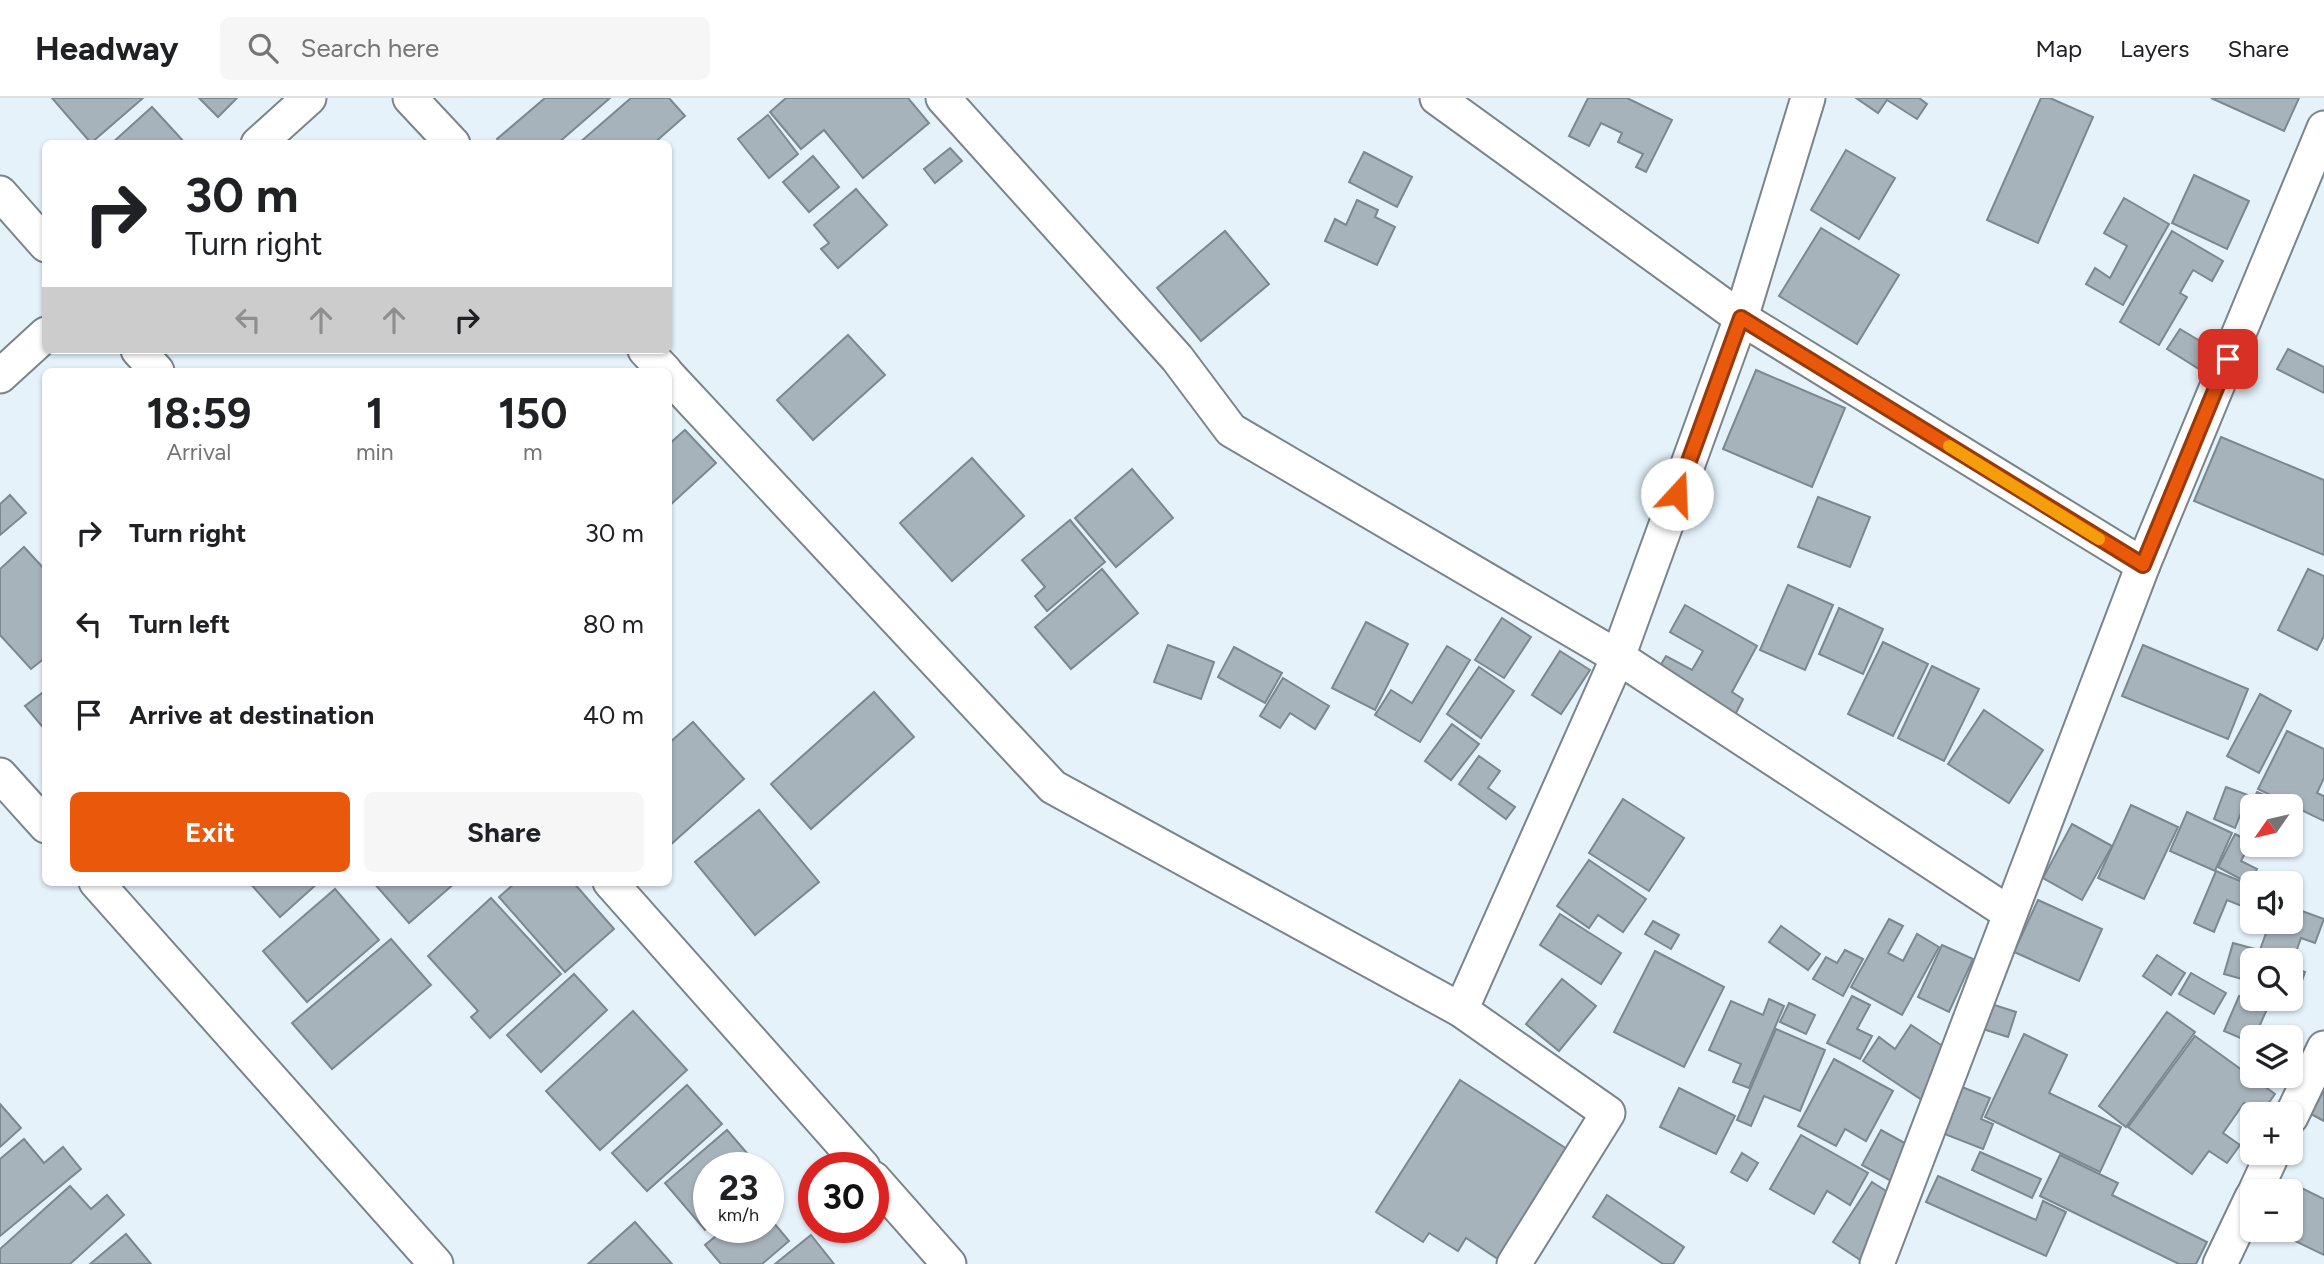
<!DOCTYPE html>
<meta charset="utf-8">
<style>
:root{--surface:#fff;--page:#f6f6f6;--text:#202124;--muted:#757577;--line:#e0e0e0;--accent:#ea580c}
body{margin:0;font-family:Figtree,sans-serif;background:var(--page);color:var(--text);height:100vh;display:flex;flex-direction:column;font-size:26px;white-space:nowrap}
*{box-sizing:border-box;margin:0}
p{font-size:23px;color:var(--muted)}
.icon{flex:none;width:38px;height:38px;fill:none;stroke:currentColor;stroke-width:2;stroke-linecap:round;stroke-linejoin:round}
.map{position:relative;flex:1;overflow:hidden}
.sheet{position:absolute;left:42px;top:270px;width:630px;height:518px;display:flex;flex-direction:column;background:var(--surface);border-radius:10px;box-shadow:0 2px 5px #0004}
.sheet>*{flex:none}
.top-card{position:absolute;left:42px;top:42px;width:630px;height:214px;border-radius:10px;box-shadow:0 2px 5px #0004;background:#fff;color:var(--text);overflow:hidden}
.needle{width:46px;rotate:236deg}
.fabs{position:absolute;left:2240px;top:696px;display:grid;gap:14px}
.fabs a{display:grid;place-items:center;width:63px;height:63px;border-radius:10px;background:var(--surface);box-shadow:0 2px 5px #0004;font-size:35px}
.speed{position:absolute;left:693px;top:1054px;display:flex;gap:14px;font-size:35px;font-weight:700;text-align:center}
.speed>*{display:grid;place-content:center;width:91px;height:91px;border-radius:50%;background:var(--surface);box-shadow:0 2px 5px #0004;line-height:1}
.speed small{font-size:18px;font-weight:400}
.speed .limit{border:10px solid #d22;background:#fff;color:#111}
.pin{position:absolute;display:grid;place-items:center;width:60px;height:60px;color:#fff;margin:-30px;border-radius:14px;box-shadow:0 4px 10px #0006}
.me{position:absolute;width:77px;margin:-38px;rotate:20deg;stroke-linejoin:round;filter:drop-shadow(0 0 5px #0008)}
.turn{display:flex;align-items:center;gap:24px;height:147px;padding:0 28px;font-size:32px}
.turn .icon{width:91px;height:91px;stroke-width:2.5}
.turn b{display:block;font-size:49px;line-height:60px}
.lanes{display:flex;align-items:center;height:66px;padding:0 28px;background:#0003;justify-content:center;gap:35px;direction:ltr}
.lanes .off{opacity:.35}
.eta{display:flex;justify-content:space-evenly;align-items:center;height:119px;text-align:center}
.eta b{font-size:42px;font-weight:700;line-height:49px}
.cta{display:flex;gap:14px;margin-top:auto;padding:14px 28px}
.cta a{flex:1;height:80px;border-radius:10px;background:var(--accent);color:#fff;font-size:28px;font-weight:700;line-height:80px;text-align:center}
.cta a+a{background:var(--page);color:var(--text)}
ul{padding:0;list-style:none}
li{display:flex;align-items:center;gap:21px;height:91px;padding:0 28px}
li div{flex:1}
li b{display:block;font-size:26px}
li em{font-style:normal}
header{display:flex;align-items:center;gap:42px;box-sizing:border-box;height:98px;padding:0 35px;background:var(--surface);border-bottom:2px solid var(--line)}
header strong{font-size:33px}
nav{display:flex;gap:38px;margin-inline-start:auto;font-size:24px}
.search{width:490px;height:63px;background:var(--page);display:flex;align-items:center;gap:18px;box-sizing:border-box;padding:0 24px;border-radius:10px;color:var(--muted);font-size:26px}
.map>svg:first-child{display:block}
</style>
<header>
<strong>Headway</strong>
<div class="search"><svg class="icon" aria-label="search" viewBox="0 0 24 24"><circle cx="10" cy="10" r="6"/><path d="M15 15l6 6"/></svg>Search here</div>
<nav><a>Map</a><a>Layers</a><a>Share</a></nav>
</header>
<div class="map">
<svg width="2324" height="1166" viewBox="0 0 2324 1166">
<rect width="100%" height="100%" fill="#e5f2fa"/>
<g fill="#a7b3ba" stroke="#7c888f" stroke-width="2">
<polygon points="52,0 143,0 91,45"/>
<polygon points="199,0 237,0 218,19"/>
<polygon points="545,0 610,0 557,46 501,46 497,41"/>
<polygon points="631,0 669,0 685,18 653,46 578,46"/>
<polygon points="786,0 908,0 929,25 863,80 824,32 801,51 770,14"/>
<polygon points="1588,0 1627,0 1672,22 1646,74 1636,69 1643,56 1618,44 1622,35 1601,25 1589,48 1569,38"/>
<polygon points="1856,0 1919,0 1927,6 1917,21 1887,2 1878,15"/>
<polygon points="2041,0 2050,0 2093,19 2038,145 1987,122"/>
<polygon points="2211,0 2299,0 2284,33"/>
<polygon points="152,9 186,46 111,46"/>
<polygon points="768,17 798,56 769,80 738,41"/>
<polygon points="950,50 962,63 935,85 924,71"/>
<polygon points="1846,52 1895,80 1859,141 1811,112"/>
<polygon points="1364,54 1412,79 1397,109 1349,84"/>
<polygon points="813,58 839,89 809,114 783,84"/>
<polygon points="2194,77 2249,103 2227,151 2172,125"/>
<polygon points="856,91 887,127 838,170 821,151 829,145 814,127"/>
<polygon points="2124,100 2169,126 2123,207 2086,186 2095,170 2110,180 2127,148 2104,135"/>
<polygon points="1357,102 1378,112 1375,119 1395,129 1377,167 1325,143 1335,121 1346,127"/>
<polygon points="1821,130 1899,177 1857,246 1779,198"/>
<polygon points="1225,133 1269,186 1201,243 1157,190"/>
<polygon points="2172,133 2223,163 2212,183 2193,172 2180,195 2187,199 2159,247 2120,224"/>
<polygon points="2180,231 2220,255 2207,276 2167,251"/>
<polygon points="848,237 885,277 813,342 777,302"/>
<polygon points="2288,251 2324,269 2324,295 2277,271"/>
<polygon points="1756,272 1845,310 1812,389 1723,351"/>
<polygon points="685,332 716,365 668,409 668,347"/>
<polygon points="2221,339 2324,382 2324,457 2194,403"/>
<polygon points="972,360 1024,418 952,483 900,425"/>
<polygon points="1132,371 1173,420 1116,469 1075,420"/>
<polygon points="10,397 26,415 0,437 0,406"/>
<polygon points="1818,399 1870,419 1850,469 1798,449"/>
<polygon points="1070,422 1105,464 1047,513 1035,498 1045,489 1022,462"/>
<polygon points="24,449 46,473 46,559 31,571 0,537 0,471"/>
<polygon points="1102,471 1138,515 1071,571 1035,529"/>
<polygon points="2308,471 2324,478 2324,538 2317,552 2278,532"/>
<polygon points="1788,487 1833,507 1805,572 1760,552"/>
<polygon points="1685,507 1757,548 1732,594 1743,601 1735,617 1657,573 1666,558 1692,572 1703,553 1670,534"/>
<polygon points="1839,510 1883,531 1863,576 1819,556"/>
<polygon points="1502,520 1531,539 1504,580 1475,562"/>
<polygon points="1366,524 1408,546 1375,612 1332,590"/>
<polygon points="1883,544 1928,566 1893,638 1848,616"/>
<polygon points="1168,547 1214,564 1201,601 1154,584"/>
<polygon points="2143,547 2248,591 2228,641 2122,598"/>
<polygon points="1447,548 1470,562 1420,644 1375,617 1391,592 1412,605"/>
<polygon points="1234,549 1282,575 1265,605 1218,579"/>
<polygon points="1560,553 1590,572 1561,616 1532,597"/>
<polygon points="1932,568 1979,591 1944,663 1898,640"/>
<polygon points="1479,569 1514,593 1481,640 1447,616"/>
<polygon points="1283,580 1329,608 1315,631 1290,615 1280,630 1260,618"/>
<polygon points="46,592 46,633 25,608"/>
<polygon points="874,594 914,639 811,731 771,686"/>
<polygon points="2260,596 2291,613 2259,675 2227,658"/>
<polygon points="1984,612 2043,652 2009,705 1948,666"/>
<polygon points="693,624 744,681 668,749 668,646"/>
<polygon points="1452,626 1479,646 1451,682 1425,663"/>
<polygon points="2287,633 2324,651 2324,680 2317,695 2324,698 2324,723 2258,691"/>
<polygon points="1479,658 1500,673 1488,690 1515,709 1506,721 1459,686"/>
<polygon points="2226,689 2248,697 2235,730 2214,721"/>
<polygon points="2257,694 2288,707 2252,709 2252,735 2241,730"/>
<polygon points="1623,701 1684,740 1649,793 1589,755"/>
<polygon points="2131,707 2178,729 2144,801 2098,780"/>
<polygon points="759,712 819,784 755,837 695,764"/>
<polygon points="2187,714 2232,735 2215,773 2170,753"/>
<polygon points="2072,726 2112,748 2082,802 2043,780"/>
<polygon points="2235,736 2251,744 2241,763 2257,771 2250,786 2218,769"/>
<polygon points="1589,762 1646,801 1623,834 1598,817 1589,830 1557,808"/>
<polygon points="2216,773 2252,788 2252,812 2227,802 2214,834 2194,825"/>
<polygon points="249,784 319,784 280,819"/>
<polygon points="373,784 456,784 409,825"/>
<polygon points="516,784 573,784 614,831 565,874 499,799"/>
<polygon points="335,791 379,842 307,904 263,853"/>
<polygon points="491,800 561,876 490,940 471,919 478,913 428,858"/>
<polygon points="2038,802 2102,831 2079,883 2014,854"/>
<polygon points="2291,809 2324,821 2315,845 2301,840 2291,868 2305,874 2296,900 2291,899 2291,863 2256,863 2270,824 2291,824"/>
<polygon points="1560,816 1621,855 1601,886 1540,847"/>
<polygon points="1889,821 1903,828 1888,855 1903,863 1917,836 1939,849 1902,917 1851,889"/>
<polygon points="1653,823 1679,837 1671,851 1645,836"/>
<polygon points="1781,828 1820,856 1808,872 1769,844"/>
<polygon points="391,841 431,887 332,971 292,925"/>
<polygon points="2233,845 2255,851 2246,882 2224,876"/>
<polygon points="1942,847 1973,861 1949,914 1918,899"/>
<polygon points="1845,852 1863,861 1843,898 1813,881 1826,859 1837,865"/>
<polygon points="1655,853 1724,889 1684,969 1614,934"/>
<polygon points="2157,857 2185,875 2171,897 2143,878"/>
<polygon points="2191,875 2226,895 2214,916 2179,896"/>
<polygon points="574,876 607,912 541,974 507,937"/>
<polygon points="1562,881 1596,908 1559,953 1526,926"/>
<polygon points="1852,898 1870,907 1857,931 1872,938 1860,961 1827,945"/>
<polygon points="2239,898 2267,911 2252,945 2224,933"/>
<polygon points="1769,901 1784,908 1749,990 1733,984 1741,966 1709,952 1731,903 1763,917"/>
<polygon points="1789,905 1815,917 1806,936 1780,924"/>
<polygon points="1988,905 2016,914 2008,939 1980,930"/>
<polygon points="633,913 687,972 600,1052 546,993"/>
<polygon points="2167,914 2195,934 2126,1029 2099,1008"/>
<polygon points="1911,927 1953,955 1922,1002 1863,963 1879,939 1895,951"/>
<polygon points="1776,931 1825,952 1800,1013 1764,998 1751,1028 1737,1022"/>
<polygon points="2024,936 2067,957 2049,995 2121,1029 2100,1074 1985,1019"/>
<polygon points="2195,938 2275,996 2260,1017 2244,1005 2223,1035 2240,1047 2227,1065 2209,1053 2192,1076 2128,1029"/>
<polygon points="1834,961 1893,993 1866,1043 1845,1031 1836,1048 1798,1028"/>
<polygon points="1460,982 1567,1051 1498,1161 1466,1140 1458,1153 1429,1135 1423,1144 1376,1114"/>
<polygon points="687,987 722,1026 647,1093 612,1055"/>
<polygon points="1962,989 1990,1000 1981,1021 1993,1026 1983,1051 1942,1035"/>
<polygon points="1679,990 1735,1018 1716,1056 1660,1029"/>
<polygon points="2324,992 2324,1023 2311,1016"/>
<polygon points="0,1006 21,1030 0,1049"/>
<polygon points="727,1032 759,1069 709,1069 709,1129 705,1132 665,1085"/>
<polygon points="1881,1032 1910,1048 1891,1083 1862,1067"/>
<polygon points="1801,1037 1868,1075 1850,1107 1827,1093 1814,1116 1770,1091"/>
<polygon points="24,1041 44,1065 63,1049 81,1071 0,1138 0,1061"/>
<polygon points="1980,1054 2041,1081 2032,1100 1972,1072"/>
<polygon points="1742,1055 1758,1065 1747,1083 1731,1074"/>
<polygon points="2060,1057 2118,1085 2112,1097 2207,1144 2196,1166 2179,1166 2040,1098"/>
<polygon points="1938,1078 2036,1122 2043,1103 2066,1114 2046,1158 1926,1104"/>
<polygon points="2285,1082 2324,1101 2324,1157 2272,1132 2291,1132 2291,1094 2279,1094"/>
<polygon points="1872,1084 1900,1102 1862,1163 1833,1144"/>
<polygon points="70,1088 91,1111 107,1097 124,1117 70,1166 0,1166 0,1151"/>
<polygon points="1607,1097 1684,1149 1673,1166 1663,1166 1593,1119"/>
<polygon points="768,1118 789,1143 762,1166 721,1166 705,1147 727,1129 768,1129"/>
<polygon points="635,1124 672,1166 588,1166"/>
<polygon points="126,1136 151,1166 90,1166"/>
<polygon points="811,1137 834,1166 775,1166"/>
</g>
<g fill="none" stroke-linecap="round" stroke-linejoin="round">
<g stroke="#79858b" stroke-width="37">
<g id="street">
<polyline points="410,0 453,46"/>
<polyline points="943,0 1177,260 1231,332 1618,559 2009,815"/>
<polyline points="1437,0 1741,220 2143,467"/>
<polyline points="258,46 309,0"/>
<polyline points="0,95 46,147"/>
<polyline points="138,252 157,273"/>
<polyline points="645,252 665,273"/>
<polyline points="668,277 1053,689 1461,912 1608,1015 1514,1166"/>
<polyline points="0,278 46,236"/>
<polyline points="0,677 46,728"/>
<polyline points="96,784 436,1166"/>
<polyline points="610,784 863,1069"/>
<polyline points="1461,912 1618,559 1741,220 1808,0"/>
<polyline points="2291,1019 2324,950"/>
<polyline points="873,1080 949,1166"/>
<polyline points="2255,1094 2273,1055"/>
<polyline points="1877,1166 2143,467 2324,30"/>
<polyline points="2220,1166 2252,1099"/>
</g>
</g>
<use href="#street" stroke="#fff" stroke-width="33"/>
</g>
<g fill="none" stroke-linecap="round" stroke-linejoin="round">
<g stroke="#983908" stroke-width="18">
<polyline id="route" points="1677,396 1741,220 2143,467 2228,261"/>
</g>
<use href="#route" stroke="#ea580c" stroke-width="12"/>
<polyline stroke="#f59e0b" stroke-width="12" points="1949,348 2099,441"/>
</g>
</svg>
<div class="fabs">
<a><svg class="needle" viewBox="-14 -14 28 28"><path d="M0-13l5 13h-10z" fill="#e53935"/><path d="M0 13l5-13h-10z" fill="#757577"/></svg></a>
<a><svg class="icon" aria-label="sound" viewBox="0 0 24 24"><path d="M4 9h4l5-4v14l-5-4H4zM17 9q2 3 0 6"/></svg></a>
<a><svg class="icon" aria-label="search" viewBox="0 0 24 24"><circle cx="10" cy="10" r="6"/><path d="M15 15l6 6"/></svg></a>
<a><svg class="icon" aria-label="layers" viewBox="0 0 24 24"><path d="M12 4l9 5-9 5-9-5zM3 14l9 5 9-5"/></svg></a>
<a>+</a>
<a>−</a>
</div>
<div class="speed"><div>23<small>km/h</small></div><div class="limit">30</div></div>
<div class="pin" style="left:2228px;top:261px;background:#d93025"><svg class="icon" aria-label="arrive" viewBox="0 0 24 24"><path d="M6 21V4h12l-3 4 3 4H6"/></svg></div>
<svg class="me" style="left:1677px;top:396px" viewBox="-20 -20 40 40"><circle r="19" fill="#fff"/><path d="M0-13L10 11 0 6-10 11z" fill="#ea580c"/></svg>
<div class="top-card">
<div class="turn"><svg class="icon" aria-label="right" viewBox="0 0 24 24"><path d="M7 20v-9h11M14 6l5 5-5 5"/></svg><div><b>30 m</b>Turn right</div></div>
<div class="lanes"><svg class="icon off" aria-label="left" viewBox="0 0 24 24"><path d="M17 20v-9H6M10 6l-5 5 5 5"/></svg><svg class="icon off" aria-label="ahead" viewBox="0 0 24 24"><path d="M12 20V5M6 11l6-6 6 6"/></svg><svg class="icon off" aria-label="ahead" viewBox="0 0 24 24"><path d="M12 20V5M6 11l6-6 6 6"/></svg><svg class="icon" aria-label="right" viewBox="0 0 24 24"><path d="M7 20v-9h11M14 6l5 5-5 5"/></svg></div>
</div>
<section class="sheet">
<div class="eta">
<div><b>18:59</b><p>Arrival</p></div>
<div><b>1</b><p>min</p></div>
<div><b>150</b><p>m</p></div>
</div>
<ul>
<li><svg class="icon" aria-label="right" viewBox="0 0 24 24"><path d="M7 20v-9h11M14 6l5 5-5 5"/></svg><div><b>Turn right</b></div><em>30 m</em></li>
<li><svg class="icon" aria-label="left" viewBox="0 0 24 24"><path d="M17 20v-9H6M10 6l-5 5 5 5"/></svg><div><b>Turn left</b></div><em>80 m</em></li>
<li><svg class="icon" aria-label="arrive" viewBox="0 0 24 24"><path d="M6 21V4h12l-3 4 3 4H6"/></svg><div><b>Arrive at destination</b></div><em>40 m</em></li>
</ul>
<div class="cta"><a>Exit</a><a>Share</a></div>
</section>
</div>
